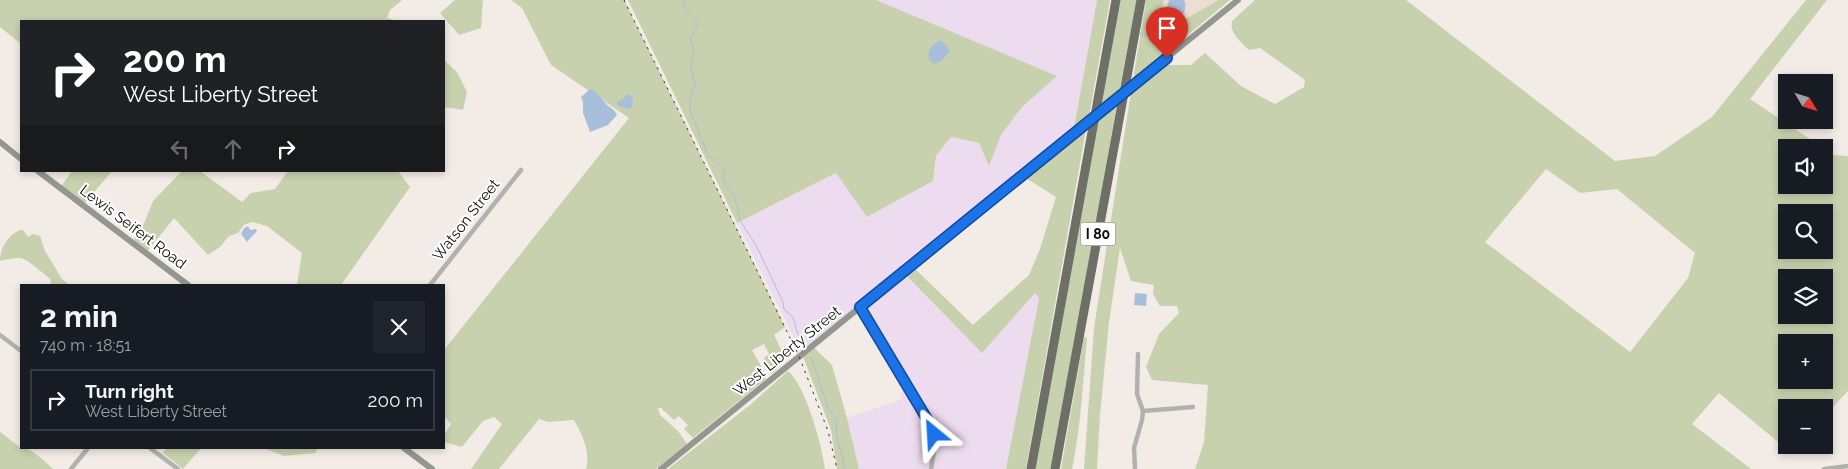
<!DOCTYPE html>
<meta charset="utf-8">
<style>
:root{--surface:#171b24;--page:#20242c;--text:#f1f3f6;--muted:#9ea1a6;--line:#363941}
body{margin:0;font-family:Raleway,sans-serif;background:var(--page);color:var(--text);height:100vh;display:flex;flex-direction:column;font-size:19px;white-space:nowrap}
*{box-sizing:border-box;margin:0}
p{font-size:16px;color:var(--muted)}
.icon{flex:none;width:28px;height:28px;fill:none;stroke:currentColor;stroke-width:2;stroke-linecap:round;stroke-linejoin:round}
.map{position:relative;flex:1;overflow:hidden}
.sheet{position:absolute;left:20px;top:284px;width:425px;height:165px;display:flex;flex-direction:column;background:var(--surface);border-radius:0px;box-shadow:0 2px 8px #0003}
.sheet>*{flex:none}
.hud{position:absolute;left:20px;top:20px;width:425px;height:152px;border-radius:0px;box-shadow:0 2px 8px #0003;background:#202124;color:#fff;overflow:hidden}
.needle{width:32px;rotate:128deg}
.fabs{position:absolute;left:1778px;top:74px;display:grid;gap:10px}
.fabs a{display:grid;place-items:center;width:55px;height:55px;border-radius:0px;background:var(--surface);box-shadow:0 2px 8px #0003;font-size:25px}
.pin{position:absolute;display:grid;place-items:center;width:42px;height:42px;color:#fff;margin:-51px -21px;border-radius:50% 50% 50% 0;rotate:-45deg;box-shadow:0 0 5px #0007}
.pin .icon{rotate:45deg}
.me{position:absolute;width:55px;margin:-28px;rotate:333deg;stroke-linejoin:round;filter:drop-shadow(0 0 4px #0008)}
.turn{display:flex;align-items:center;gap:18px;height:105px;padding:0 20px;font-size:22px}
.turn .icon{width:65px;height:65px;stroke-width:2.5}
.turn b{display:block;font-size:35px;line-height:42px}
.lanes{display:flex;align-items:center;height:48px;padding:0 20px;background:#0003;justify-content:center;gap:25px;direction:ltr}
.lanes .off{opacity:.35}
.round{display:grid;place-items:center;flex:none;width:52px;height:52px;border-radius:0px;background:var(--page)}
.summary{display:flex;align-items:center;justify-content:space-between;height:85px;padding:0 20px}
h1{font-size:30px;font-weight:700;line-height:38px}
ul{padding:0;list-style:none}
li{display:flex;align-items:center;gap:15px;height:62px;margin:0 10px 8px;padding:0 10px;border:2px solid var(--line);border-radius:0px}
li div{flex:1}
li b{display:block;font-size:19px}
li em{font-style:normal}
.map>svg:first-child{display:block}
</style>
<div class="map">
<svg width="1848" height="469" viewBox="0 0 1848 469">
<rect width="100%" height="100%" fill="#f3ebe5"/>
<polygon fill="#edddd3" points="1164,0 1218,0 1167,30 1159,17"/>
<polygon fill="#eddcef" points="876,0 1097,0 1074,128 984,200 983,206 903,272 982,353 1035,292 1039,298 1006,469 859,469 847,418 900,400 905,382 860,307 802,354 737,223 836,173 868,217 933,181 936,156 951,137 979,143 989,165 1001,135 1022,107 1056,76"/>
<g fill="#c8d1ae" fill-rule="evenodd">
<polygon points="0,0 402,0 390,10 387,18 397,21 21,21 21,44 0,27"/>
<polygon points="455,0 483,0 481,28 459,35 440,13"/>
<path d="M511,0h113l161,327 -11,8 11,22v5l-14,12 -7,-16 5,-4 -5,-10 -12,6 13,23 1,6 -73,59 -9,-9 4,-4 -9,-9 -5,4 -13,-12h-3l2,7 18,16 9,13 -31,25h-70c5,-16 -4,-35 -12,-49l-26,2 -9,-3 -40,50h-28l31,-45 -8,-7 -11,4 -21,26 -18,-5v-7l7,-11 -7,-8v-66l185,-232 -78,-53 -29,-57z"/>
<polygon points="628,0 876,0 1057,76 1022,107 1001,135 989,166 979,143 951,137 936,156 933,181 867,217 836,173 737,223"/>
<polygon points="1097,0 1110,0 1089,116 1074,128"/>
<polygon points="1120,0 1137,0 1119,92 1099,107"/>
<polygon points="1146,0 1164,0 1159,17 1167,30 1218,0 1230,0 1133,80"/>
<path d="M1255,0h151l209,161 40,-5 57,-39 94,-117h21l-77,99 72,48 -36,1v37h38v-37l10,7 14,1v235l-24,25v-8h-38v37h10l-7,6 -70,-58 -27,31 59,45h-556l9,-27 4,-57 -56,-5 -6,-13 13,-33 20,-21 -2,-7h-17l-7,-12 1,-9 -23,-4 -11,-33 -11,74 -9,93 -3,54h-13l10,-141 37,-236 33,-27h27l14,-12 36,33 34,18 29,-17 1,-7 -45,-32 -11,2c-8,-8 -20,-17 -17,-29zM1546,169l34,24 37,-4 78,64 -7,25 -58,74 -145,-110zM1786,212h38v38h-38zM1786,278h38v37h-38zM1786,342h38v38h-38z"/>
<polygon points="444,60 457,72 467,92 463,110 444,107"/>
<polygon points="1117,103 1053,469 1034,469 1096,121"/>
<polygon points="1086,129 1026,469 1006,469 1039,298 1035,293 982,353 903,272 911,265 973,325 1029,275 1040,249 1056,197 1026,178"/>
<polygon points="72,171 112,171 83,205 60,188"/>
<polygon points="182,171 200,171 242,202 251,193 275,189 288,171 398,171 410,187 341,285 297,285 302,253 267,226 252,222 244,225 238,233 229,236 220,247 208,255 174,218 146,253 132,242 141,231 153,201"/>
<path d="M20,230h3l5,7 5,-3 7,2 5,15 17,28 7,6h-19l1,-5c-4,-4 -8,-7 -12,-10 -18,-15 -17,-13 -39,-9 0,-13 8,-26 20,-31z"/>
<path d="M1084,337l3,1c-4,44 -6,88 -15,131h-11z"/>
<polygon points="812,346 832,365 847,418 859,469 837,469 831,430 802,354"/>
<path d="M788,371c18,15 34,75 37,98h-157l82,-64z"/>
<polygon points="0,432 21,448 30,450 41,458 53,469 0,469"/>
<polygon points="167,448 201,448 183,469 163,453"/>
<polygon points="263,448 317,448 317,450 315,453 284,456"/>
</g>
<g fill="#a8bfdc">
<path d="M1169,0h15c5,12 -5,23 -18,21l-2,-3z"/>
<path d="M940,40l8,7 2,4 -9,10 -7,3 -5,-4c-2,-10 2,-15 11,-20z"/>
<polygon points="590,89 595,91 607,105 614,110 617,115 608,125 590,132 583,113 583,102 581,97"/>
<polygon points="626,95 630,95 633,98 632,107 628,109 618,106 617,102 624,99"/>
<polygon points="248,226 250,230 256,229 257,231 247,242 241,234 244,228"/>
<polygon points="1135,293 1147,294 1146,306 1134,305"/>
</g>
<g fill="none" stroke-linecap="round" stroke-linejoin="round">
<g stroke="#a8bfdc" stroke-width="1">
<path d="M682,0l3,9 13,12 -1,7 -7,11 4,12 -3,16 4,19 -5,13v11l18,45 16,14c-1,13 0,17 10,26l6,25 17,27 26,55 1,7 9,8 4,15 7,12"/>
<polyline points="1101,0 1102,0"/>
<polyline points="1140,33 1150,37 1156,43 1161,36 1166,36 1167,34"/>
<polyline points="811,357 829,410 836,420 837,440 843,457 844,469"/>
</g>
<g stroke="#b1b2ae" stroke-width="4.5">
<polyline points="430,285 521,170"/>
<polyline points="860,307 933,429 935,445 931,469"/>
<polyline points="0,335 21,351"/>
<polyline points="1143,411 1193,407"/>
<polyline points="150,448 178,469"/>
<polyline points="71,469 88,448"/>
<polyline points="1135,469 1134,448 1142,420 1143,411 1137,394 1138,354"/>
<polyline points="1824,469 1848,466"/>
</g>
<g stroke="#949690" stroke-width="6">
<polyline points="1153,69 1238,0"/>
<polyline points="0,142 21,159"/>
<polyline points="38,171 188,285"/>
<polyline points="404,448 432,469"/>
<polyline points="661,469 1068,138"/>
</g>
<g stroke="#6e7068" stroke-width="9">
<polyline points="1031,469 1116,0"/>
<polyline points="1055,469 1141,0"/>
</g>
<polyline stroke="#383532" stroke-width="1" stroke-dasharray="2.5 5" stroke-linecap="butt" points="624,0 799,356 828,431 837,469"/>
<polyline stroke="#949690" stroke-width="6" points="1068,138 1153,69"/>
</g>
<g fill="none" stroke-linecap="round" stroke-linejoin="round">
<g stroke="#114b97" stroke-width="12">
<polyline id="route" points="934,434 930,424 860,307 1167,58"/>
</g>
<use href="#route" stroke="#1a73e8" stroke-width="9"/>
</g>
<g text-anchor="middle" stroke-width="4" stroke-linejoin="round" paint-order="stroke">
<rect fill="#fff" stroke="#585655" stroke-width="1" x="1080.5" y="222.5" width="35" height="23" rx="4"/>
<g font-size="14" font-weight="bold" fill="#100e0c">
<text x="1098" y="239">I 80</text>
</g>
<g font-size="15" fill="#100e0c" stroke="#fff">
<text transform="translate(466 220) rotate(-52)" y="5">Watson Street</text>
<text transform="translate(133 227) rotate(37)" y="5">Lewis Seifert Road</text>
<text transform="translate(787 351) rotate(-39)" y="5">West Liberty Street</text>
</g>
</g>
</svg>
<div class="fabs">
<a><svg class="needle" viewBox="-14 -14 28 28"><path d="M0-13l5 13h-10z" fill="#e53935"/><path d="M0 13l5-13h-10z" fill="#9ea1a6"/></svg></a>
<a><svg class="icon" aria-label="sound" viewBox="0 0 24 24"><path d="M4 9h4l5-4v14l-5-4H4zM17 9q2 3 0 6"/></svg></a>
<a><svg class="icon" aria-label="search" viewBox="0 0 24 24"><circle cx="10" cy="10" r="6"/><path d="M15 15l6 6"/></svg></a>
<a><svg class="icon" aria-label="layers" viewBox="0 0 24 24"><path d="M12 4l9 5-9 5-9-5zM3 14l9 5 9-5"/></svg></a>
<a>+</a>
<a>−</a>
</div>
<div class="pin" style="left:1167px;top:58px;background:#d93025"><svg class="icon" aria-label="arrive" viewBox="0 0 24 24"><path d="M6 21V4h12l-3 4 3 4H6"/></svg></div>
<svg class="me" style="left:934px;top:434px" viewBox="-20 -20 40 40"><path d="M0-17L14 15 0 8-14 15z" fill="#1a73e8" stroke="#fff" stroke-width="4"/></svg>
<div class="hud">
<div class="turn"><svg class="icon" aria-label="right" viewBox="0 0 24 24"><path d="M7 20v-9h11M14 6l5 5-5 5"/></svg><div><b>200 m</b>West Liberty Street</div></div>
<div class="lanes"><svg class="icon off" aria-label="left" viewBox="0 0 24 24"><path d="M17 20v-9H6M10 6l-5 5 5 5"/></svg><svg class="icon off" aria-label="ahead" viewBox="0 0 24 24"><path d="M12 20V5M6 11l6-6 6 6"/></svg><svg class="icon" aria-label="right" viewBox="0 0 24 24"><path d="M7 20v-9h11M14 6l5 5-5 5"/></svg></div>
</div>
<section class="sheet">
<div class="summary"><div><h1>2 min</h1><p>740 m · 18:51</p></div><a class="round"><svg class="icon" aria-label="close" viewBox="0 0 24 24"><path d="M6 6l12 12M18 6L6 18"/></svg></a></div>
<ul>
<li><svg class="icon" aria-label="right" viewBox="0 0 24 24"><path d="M7 20v-9h11M14 6l5 5-5 5"/></svg><div><b>Turn right</b><p>West Liberty Street</p></div><em>200 m</em></li>
</ul>
</section>
</div>
